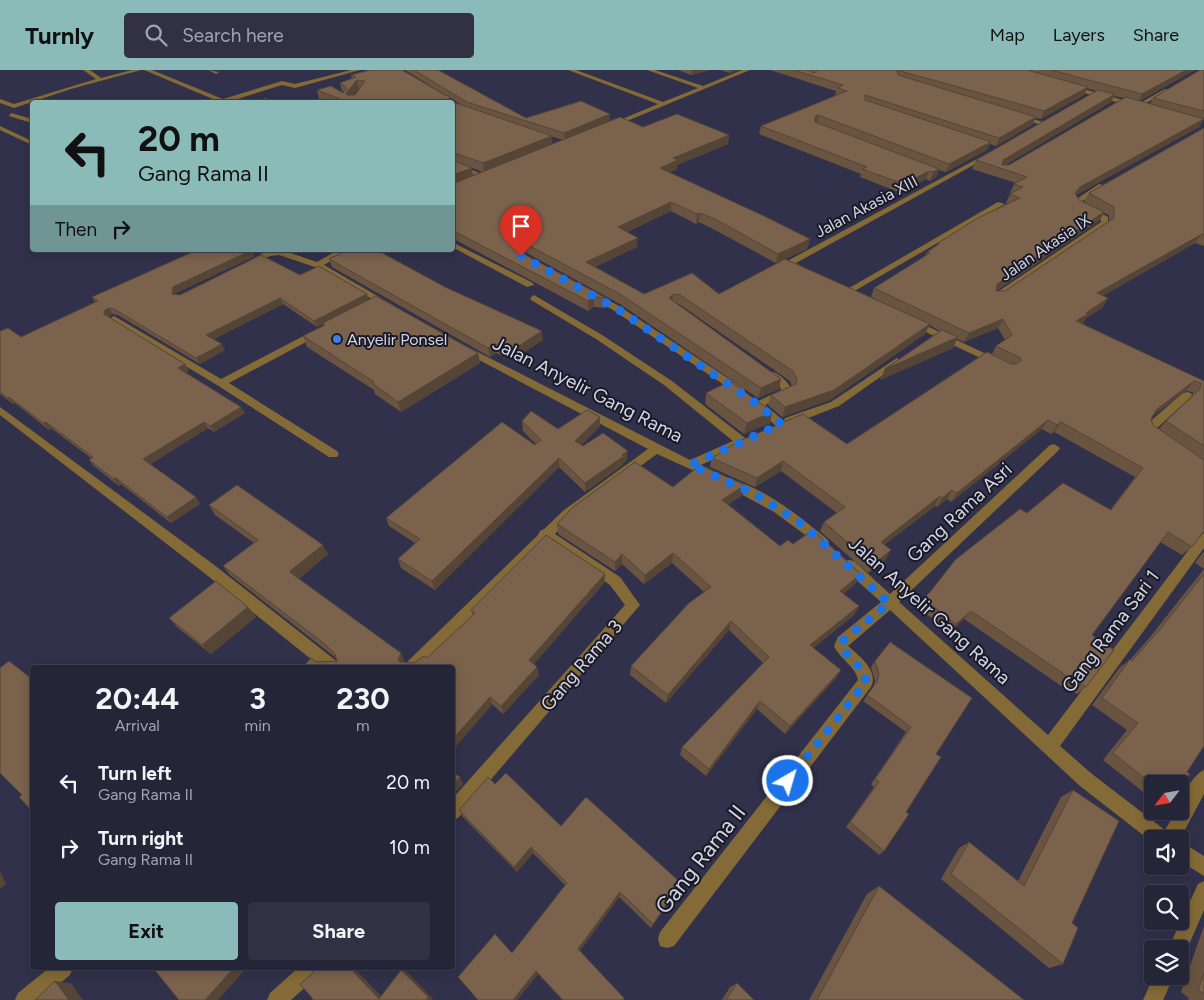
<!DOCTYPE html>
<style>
:root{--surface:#252538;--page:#313143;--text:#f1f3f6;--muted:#a3a5ae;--line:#424253;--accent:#8bbbb9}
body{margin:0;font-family:Figtree,sans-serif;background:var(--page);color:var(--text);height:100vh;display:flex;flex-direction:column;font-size:19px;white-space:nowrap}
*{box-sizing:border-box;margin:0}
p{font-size:16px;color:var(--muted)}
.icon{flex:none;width:28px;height:28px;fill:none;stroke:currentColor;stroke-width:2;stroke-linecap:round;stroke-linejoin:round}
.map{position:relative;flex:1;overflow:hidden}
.details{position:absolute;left:30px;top:595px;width:425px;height:305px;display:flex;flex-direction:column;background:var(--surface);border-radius:5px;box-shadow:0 2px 12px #0003,0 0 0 1px var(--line)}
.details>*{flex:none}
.banner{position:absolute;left:30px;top:30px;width:425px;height:152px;border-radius:5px;box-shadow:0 2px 12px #0003,0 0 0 1px var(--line);background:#8bbbb9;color:#111;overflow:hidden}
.needle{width:32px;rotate:239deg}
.buttons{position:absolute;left:1144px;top:705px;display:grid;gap:10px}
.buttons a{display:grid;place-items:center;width:45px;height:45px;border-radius:5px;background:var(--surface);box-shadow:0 2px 12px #0003,0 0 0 1px var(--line);font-size:25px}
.pin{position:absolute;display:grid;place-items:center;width:42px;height:42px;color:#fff;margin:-51px -21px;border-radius:50% 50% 50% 0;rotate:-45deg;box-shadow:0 0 5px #0007}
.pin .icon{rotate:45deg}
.me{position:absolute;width:55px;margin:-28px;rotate:38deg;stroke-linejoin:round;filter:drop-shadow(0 0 4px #0008)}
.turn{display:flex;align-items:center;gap:18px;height:105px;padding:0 25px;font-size:22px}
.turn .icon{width:65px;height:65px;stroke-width:2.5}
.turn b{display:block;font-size:35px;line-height:42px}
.then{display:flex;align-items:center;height:48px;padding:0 25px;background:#0003;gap:10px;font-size:19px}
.eta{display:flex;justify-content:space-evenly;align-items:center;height:85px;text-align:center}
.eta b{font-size:30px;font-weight:700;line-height:35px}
.action{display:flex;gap:10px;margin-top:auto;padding:10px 25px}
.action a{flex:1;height:58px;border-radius:5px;background:var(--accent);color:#111;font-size:20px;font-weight:700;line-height:58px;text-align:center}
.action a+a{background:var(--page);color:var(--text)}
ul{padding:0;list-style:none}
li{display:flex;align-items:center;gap:15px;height:65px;padding:0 25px}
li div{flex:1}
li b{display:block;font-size:19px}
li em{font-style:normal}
header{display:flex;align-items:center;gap:30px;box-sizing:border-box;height:70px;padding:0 25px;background:var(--accent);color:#111}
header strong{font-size:24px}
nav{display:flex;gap:28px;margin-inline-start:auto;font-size:18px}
.search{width:350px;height:45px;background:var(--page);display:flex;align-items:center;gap:12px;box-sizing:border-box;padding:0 18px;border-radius:5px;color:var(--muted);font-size:19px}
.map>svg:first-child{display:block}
</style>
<header>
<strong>Turnly</strong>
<div class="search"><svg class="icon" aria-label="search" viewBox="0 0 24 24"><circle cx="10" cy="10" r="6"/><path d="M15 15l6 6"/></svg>Search here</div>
<nav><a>Map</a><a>Layers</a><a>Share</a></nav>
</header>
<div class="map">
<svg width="1204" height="930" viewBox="0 0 1204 930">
<rect width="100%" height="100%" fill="#31314b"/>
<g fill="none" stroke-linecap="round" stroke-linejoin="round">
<g fill="#846a36" fill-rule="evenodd">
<polygon points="83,0 90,0 101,8 132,0 141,0 71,19 14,38 0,33 0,29 14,34 96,9"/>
<polygon points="144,0 152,0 223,29 282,11 295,14 351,0 360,0 295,18 282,15 228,32 220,32"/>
<polygon points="208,0 219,2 216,4"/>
<polygon points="568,0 576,0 663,32 698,18 647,0 655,0 703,16 742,0 750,0 610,58 608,57 608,55 658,34"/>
<polygon points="1069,15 1138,34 1165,19 1170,20 1137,38 1067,18"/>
<polygon points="266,28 268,31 256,32 257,31"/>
<polygon points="11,43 32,49 32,53 9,46"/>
<polygon points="1018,44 1046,53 1047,54 1044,56 1016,47"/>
<polygon points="0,56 32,71 32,75 0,60"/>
<polygon points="988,83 991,85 990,86 796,193 807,199 807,203 801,203 789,196 789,190"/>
<polygon points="452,91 486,106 488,107 482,108 452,96"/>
<polygon points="1099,114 1106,116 1081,132 1108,147 1108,155 999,229 993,229 993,225 1101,152 1101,150 1072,132"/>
<polygon points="998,132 1005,134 851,223 844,221"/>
<polygon points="452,172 533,213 534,215 527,217 452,177"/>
<polygon points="282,180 317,192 338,180 348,180 324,195 393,235 392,237 386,237 315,197 279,185 270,186 249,195 245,193 265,182"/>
<polygon points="591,221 619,236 744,319 745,321 744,323 736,323 613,240 588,226 588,222"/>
<polygon points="534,225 602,265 672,311 749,371 745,375 701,395 716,402 718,405 712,409 657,384 572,446 555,464 620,507 640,535 458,748 452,750 452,729 625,535 610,515 547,472 421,598 404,598 406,593 538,465 540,461 544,459 564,440 648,379 462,281 462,277 468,277 690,390 733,371 664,315 596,269 531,230 530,228"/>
<polygon points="114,246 221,309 315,260 321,260 321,264 229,313 337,381 339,384 337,387 329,387 217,315 111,251 109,249"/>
<polygon points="912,249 999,290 1001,292 996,295 993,294 909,254 909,250"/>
<path d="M897,288l5,3 -2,2 -61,43 -46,18h-7l-1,3h-8l-25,-23 29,-14 -1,-3 -16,-12v-4c11,-2 25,10 28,20l-1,2 -26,12 19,16 1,-3 46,-16z"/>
<path d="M1187,322l4,1 1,2 -1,2 -35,32 5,8 -1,3c-9,2 -14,-4 -15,-12l1,-3 37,-32z"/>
<polygon points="0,337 213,494 339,593 341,598 322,598 203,502 0,345"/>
<path d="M1054,374l6,4 -2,3 -159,151 149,133 152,-200 4,-2v15l-144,198 32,28 73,56 11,-19h4c0,-12 13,-37 24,-41v24l-24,45h-28v3l-72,-56 -190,-176 -42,36c11,10 31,24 23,41l-197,259 -7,2 -7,-2 -2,-7 2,-7 198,-252c-2,-13 -18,-21 -24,-34l4,-9 43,-35 -37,-33 -1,-4 1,-4 5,-1 5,1 36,33 160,-149z"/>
<path d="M730,409c36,10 69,37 97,60l2,3 -2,3h-8l-45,-33 -48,-26 -2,-3 2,-3z"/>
<polygon points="1180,771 1204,786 1204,806 1180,791"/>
<polygon points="1204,811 1204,840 1184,886 1180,887 1180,879 1168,879 1198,814"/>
<polygon points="49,898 73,898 70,905 40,930 15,930 18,923"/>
<polygon points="298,898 322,898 319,905 291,930 267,930 270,923"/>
<polygon points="1154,906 1174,906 1163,930 1143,930"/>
</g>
</g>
<g fill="#695442" fill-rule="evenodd">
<path d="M405,0h33l88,48 84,3 33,6 86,8 -1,9 -51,21v4l-8,4 141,66 -3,10 -22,10 111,50 -25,-12 3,-9 51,-32 2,-4 10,-7 1,-2 70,-40h-2l4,-9 2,-1h-2l4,-9 2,-1 -44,-14 4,-9 120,-69 -9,-3 -3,7 -43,24 -5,-1 -4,7 -36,21 -6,-2 -3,6 -41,22 -7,-2 -3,7 -6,4 -4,-2 -25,14 -41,-16 1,-3 -102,-40 2,-8 75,-30h-1l1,-5 -66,-21h425l-56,31 11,3 3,-6 51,-28v50h-1l-4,7 -123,68 3,5 5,2 5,-9 115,-65v118l-9,-3 -93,53 6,2 -6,10 -16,10 -5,6 123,57v151l-1,1 -11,14 -10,8 -22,-13 -68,93 -6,52 -9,7 -5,-3 -2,1 -106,-73 -14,13 -33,-25 6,-8 104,-86 83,-3 25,-33 -81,-45 -3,2 -9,-5 -91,73 -4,-3 -10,8 -2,-1 -51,39 2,14 -18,14 -48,-42 4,-9 13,-9 -56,-42 -26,16 -45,-20 2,-9 135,-14 145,-90 4,-8 9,-6 -7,-12 -34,14 -7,-3 -4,9 -73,32 5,-11 55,-38 -11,-6 -4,9 -95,66 -48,17 -14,-12 3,-10 21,-9 -2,-5 -111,-77h-2l102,85 -21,9 -138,-94 -95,-52 -4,1 85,45v10l-12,-1 -6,4 -136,-73v-136h-123l-10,-3 -2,-9 26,3 1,-1 -2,-1 -2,-8 12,-4 -1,-4 96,21zM359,18h1l-5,7h-2zM1114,26l11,2 -116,67h-4l106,-63zM449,27l13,8 -12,-4zM535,61l28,9 -10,4zM454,91l29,11 -10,4 -1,-8zM671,141l25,13 3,-2 16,8 61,33 8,-3 -65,34h-75l-49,-27 42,-20 -10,-15zM1104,143l5,2v6l-104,70h-9l103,-70zM1186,321l7,1 -1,5 -26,24 -7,8 -6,-4 -2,-6 2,-3z"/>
<polygon points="678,0 710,0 691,5"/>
<polygon points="721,0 738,0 730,3"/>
<polygon points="252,180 255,186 176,223 176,224 180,225 300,205 369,229 478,283 480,293 401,342 375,324 374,320 307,277 303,266 324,256 323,254 317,257 283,234 214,269 225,280 200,294 118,245 113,244 108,247 185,294 189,301 185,302 245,343 214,362 208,358 150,394 196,427 200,434 171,453 121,414 119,416 94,396 89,390 91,388 51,358 49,360 15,333 13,334 0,324 0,261 21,267 95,232 92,227"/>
<polygon points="329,189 543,270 512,290 496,283 490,287 332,197"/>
<polygon points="706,323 770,353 744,364 705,334"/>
<polygon points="600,347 600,356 581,375 627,390 623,393 623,395 585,422 559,397 435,520 401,498 398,489 415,473 389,456 386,448 536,374 523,361 522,351 558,359"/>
<polygon points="673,417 743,425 728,434 780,476 793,474 861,504 856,513 843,524 859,536 854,545 813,578 836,608 785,664 757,639 706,706 680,685 682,677 763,593 729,560 666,633 630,605 631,596 704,522 672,493 644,514 622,494 615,501 558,464 557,454"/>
<polygon points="209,435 328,484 299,509 401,583 404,592 414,593 427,588 473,546 471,540 605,504 604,513 534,594 537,597 539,605 503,644 452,598 316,592 337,591 337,589 331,584 230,505 223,496 254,473 215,445"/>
<polygon points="1204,481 1204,499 1195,493"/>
<polygon points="1204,499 1204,676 1152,714 1152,729 1103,690 1127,660 1092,635 1120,597 1130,590 1150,567"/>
<polygon points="248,537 256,547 211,584 178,558 169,548"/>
<polygon points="875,591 936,684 906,742 884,781 879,785 846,757 874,717 871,714 906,662 863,631 873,618 875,611 871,597"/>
<polygon points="495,714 561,756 679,818 651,858 619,827 580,881 624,930 562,930 538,904 517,930 478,930 512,883 565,815 533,783 517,802 462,746 459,740"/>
<polygon points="1073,720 1072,853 1063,894 1049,898 941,809 959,778 969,772 1018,811 1061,727"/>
<polygon points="879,816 1024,930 809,930 867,824"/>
<polygon points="1204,856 1204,930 1188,930 1189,928 1181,922"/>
<polygon points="737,913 754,930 722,930 730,917"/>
</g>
<g fill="#554536">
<polygon points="692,0 710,0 691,5"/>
<polygon points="731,0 738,0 730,3"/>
<polygon points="1186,0 1195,0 1138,32 1142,24"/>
<polygon points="357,10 359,18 349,31 346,23"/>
<polygon points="1088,17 1084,25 1041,49 1044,41"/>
<polygon points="1115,24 1111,32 999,98 1003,90"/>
<polygon points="610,44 610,51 564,70 564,63"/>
<polygon points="818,45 817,53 813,54 815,47"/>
<polygon points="1036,47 1032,55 996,76 999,68"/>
<polygon points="1204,49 1199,57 1075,125 1075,123 1080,117"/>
<polygon points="729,65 728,74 677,95 677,99 659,107 660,98 673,88"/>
<polygon points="552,66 553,75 484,102 483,93"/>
<polygon points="991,72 987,80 946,102 949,94"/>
<polygon points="472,98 473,107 452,115 452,105"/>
<polygon points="939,99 936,107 930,111 933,102"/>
<polygon points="929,101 926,109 901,123 904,114"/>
<polygon points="671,132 671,141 617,166 618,157"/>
<polygon points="1104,142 1099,151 992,223 997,214"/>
<polygon points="700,143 699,152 696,154 697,144"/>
<polygon points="1202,164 1195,173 1091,233 1097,223"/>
<polygon points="638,168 637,177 586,201 586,192"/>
<polygon points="810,169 807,179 776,193 778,184"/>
<polygon points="252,180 255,186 176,223 176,230 172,224 173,217"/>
<polygon points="367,224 369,230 317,257 314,251"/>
<polygon points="673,224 672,234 669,228"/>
<polygon points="594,227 594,237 588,241 588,231"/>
<polygon points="280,228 283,234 210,271 206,265"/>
<polygon points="1108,228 1102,238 1086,248 1083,254 1070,261 1076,251 1086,243"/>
<polygon points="109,238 113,244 108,247 104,244 104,241"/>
<polygon points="1003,249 998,258 964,272 969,263"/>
<polygon points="930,254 925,264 830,330 782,347 785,337"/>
<polygon points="542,261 543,270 512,290 511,281"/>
<polygon points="958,267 953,278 880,310 885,299"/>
<polygon points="222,274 225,280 200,294 196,288"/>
<polygon points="495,274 496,283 490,287 488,278"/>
<polygon points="478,283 480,293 401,342 398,332"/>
<polygon points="185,294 189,301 182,304 178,298"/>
<polygon points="781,309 779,319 758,328 761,318"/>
<polygon points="1194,311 1186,321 1148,350 1156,340"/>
<polygon points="9,327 15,333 13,334 8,328"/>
<polygon points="241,337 245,343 214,362 210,356"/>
<polygon points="772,342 770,353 744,364 747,353"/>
<polygon points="600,347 600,356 576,381 575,371"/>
<polygon points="1048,350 1042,359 951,432 957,423"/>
<polygon points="46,352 51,358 49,360 43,353"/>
<polygon points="204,352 208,358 148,396 143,389"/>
<polygon points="1061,352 1054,362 1051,364 1057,355"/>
<polygon points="628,381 627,390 623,393 623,395 585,422 585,413"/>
<polygon points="559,388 559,397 435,520 432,511"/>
<polygon points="783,391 781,401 755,417 757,408"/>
<polygon points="116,408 121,414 119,416 114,409"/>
<polygon points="745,415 743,425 720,440 722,430"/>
<polygon points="952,420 947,429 937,437 942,428"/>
<polygon points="940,426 935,436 876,481 881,472"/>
<polygon points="196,427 200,434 171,453 167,447"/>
<polygon points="323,475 328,484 296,511 290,501"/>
<polygon points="891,480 886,489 868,503 873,495"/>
<polygon points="673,483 672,493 644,514 645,505"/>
<polygon points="622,484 622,494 615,501 615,492"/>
<polygon points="605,504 604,513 530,598 529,590"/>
<polygon points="861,504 856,513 835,530 840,521"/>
<polygon points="859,536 854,545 806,584 810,575"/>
<polygon points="248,537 256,547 211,584 202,575"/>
<polygon points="971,541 964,549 950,562 956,554"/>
<polygon points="731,551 729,560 666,633 668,625"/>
<polygon points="401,583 405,592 402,597 398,589"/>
<polygon points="537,597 539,605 503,644 501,636"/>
<polygon points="841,600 836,608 785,664 790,656"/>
<polygon points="490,627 492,635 452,681 452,670"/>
<polygon points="760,631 757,639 706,706 709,699"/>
<polygon points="460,707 463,714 452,726 452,715"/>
<polygon points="531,777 533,783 517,802 514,797"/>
<polygon points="0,801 6,814 0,819"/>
<polygon points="681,813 679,818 651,858 653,854"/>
<polygon points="620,822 619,827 579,882 578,879"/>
<polygon points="232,898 240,898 243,902 218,930 205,930"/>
<polygon points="350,898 354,898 385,930 379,929"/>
<polygon points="401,900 407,902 433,929 432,930 426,930"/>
<polygon points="536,901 538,904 517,930 513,930"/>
<polygon points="55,911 71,913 83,930 69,930"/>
</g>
<g fill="#7a624d" stroke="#554536" fill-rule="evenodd">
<path d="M370,0h32l43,25 4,1 1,5 102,35 -69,27 -31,-11v-50h-105l-30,-12 14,-4 12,7 4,-5 -7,-5 16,-6 -5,-2zM357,10l8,1 -10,14h-8l-1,-2z"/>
<polygon points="414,0 438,0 526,48 581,31 610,44 564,63 467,32"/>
<polygon points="794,0 808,0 814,3 818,0 1027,0 1088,17 1044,41 897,0 898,5 1036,47 999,68 865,25 865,30 991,72 949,94 818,45 815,47 815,52 939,99 933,102 929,101 904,114 862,99 867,97 761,56 847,21 837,18 843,15"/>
<polygon points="1051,0 1186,0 1142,24"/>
<polygon points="1200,0 1204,0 1204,41 1153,28"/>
<polygon points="1098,20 1115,24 1003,90 1002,95 1009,95 1126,27 1204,49 1080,117 1075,123 1079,130 1104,142 997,214 996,221 1005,221 1114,148 1114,137 1089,123 1204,58 1204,165 1202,164 1097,223 1108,228 1086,243 1088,244 1076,251 1204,311 1204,376 1166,351 1200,319 1201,313 1194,311 1156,340 1151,349 1153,355 1204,390 1204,461 1192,477 1168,462 1092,565 1114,580 1086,617 1081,613 1080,615 971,541 956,554 923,529 931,521 955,490 1020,439 1027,443 1063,413 1111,440 1143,398 1061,352 1057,355 1048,350 957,423 952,420 942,428 940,426 881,472 891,480 873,495 824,452 845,437 783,391 757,408 712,388 739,371 803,344 847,374 987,282 1011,294 1016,294 1021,291 1021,288 996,276 1012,265 1003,249 969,263 874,218 930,183 927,182 939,174 938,173 978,148 1020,128 1010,124 1023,117 1014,114 1027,107 976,90"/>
<polygon points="677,44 729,65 673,88 678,90 660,98 764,146 810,169 778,184 717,150 700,143 697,144 671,132 618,157 638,168 586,192 644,224 692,203 719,224 785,189 930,254 834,320 785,337 771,325 796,314 797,310 793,301 680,225 673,224 669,228 781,309 761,318 620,224 524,173 516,173 516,180 606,228 594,227 588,231 452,160 452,114 620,47 643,57"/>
<polygon points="452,90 472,98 452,105"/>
<polygon points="197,180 252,180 173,217 172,224 180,225 261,185 300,205 319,196 367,224 314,251 280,228 206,265 222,274 196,288 114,239 109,238 104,241 104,244 185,294 178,298 241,337 210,356 204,352 143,389 196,427 167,447 116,408 114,409 89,390 93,387 46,352 43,353 9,327 8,328 0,322 0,261 8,258 21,267 98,231 92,227"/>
<polygon points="348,180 377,180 445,217 542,261 511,281 495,274 488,278 329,189"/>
<polygon points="376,226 478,283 398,332 372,313 374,312 303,266 325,255 323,253"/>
<polygon points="942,260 958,267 885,299"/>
<polygon points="730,311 772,342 747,353 706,323"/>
<polygon points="587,340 600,347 575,371 583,376 603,363 628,381 622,385 624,386 585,413 559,388 432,511 398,489 420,469 386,448 502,352 535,375 541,370 522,351 531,341 558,359"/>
<polygon points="635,392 673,417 700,395 745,415 722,430 780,476 788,470 793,474 813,460 861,504 840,521 859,536 810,575 841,600 790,656 760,631 709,699 682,677 769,587 731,551 668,625 631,596 689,533 711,517 673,483 645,505 622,484 615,492 557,454 573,437"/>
<polygon points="237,415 323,475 290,501 291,503 401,583 398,589 400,592 414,593 424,586 427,588 475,543 471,540 546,465 605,504 529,590 537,597 501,636 490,627 452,670 452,598 302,598 311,588 316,592 337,591 335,584 326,575 223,496 258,470 209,435"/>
<polygon points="1204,504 1204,676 1187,702 1190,704 1180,718 1180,714 1152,714 1113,683 1138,653 1102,628 1130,589 1132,591 1161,558"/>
<polygon points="216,511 248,537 202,575 169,548"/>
<polygon points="890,572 972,628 936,684 941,687 906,742 909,744 884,781 850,752 879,712 875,709 911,657 867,625 877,612 879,605 875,591"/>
<polygon points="9,591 32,609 32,741 19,727 22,725 0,703 0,598"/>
<polygon points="452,702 460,707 452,715"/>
<polygon points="506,703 561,756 586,727 681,813 653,854 620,822 578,879 624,928 623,930 563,930 536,901 513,930 478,930 458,907 495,864 512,883 567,813 531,777 514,797 459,740 488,707 495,714"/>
<polygon points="1073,720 1119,751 1072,853 1078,858 1063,894 951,804 969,772 1024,816"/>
<polygon points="879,816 1024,930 817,930"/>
<polygon points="153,898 232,898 233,899 205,930 179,930"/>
<polygon points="315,898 350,898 379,929 401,900 428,927 426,930 312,930 313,929 300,914 312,904"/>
<polygon points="1204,903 1204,924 1198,920"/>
<polygon points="55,911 69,930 35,930"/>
<polygon points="737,913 754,930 726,930"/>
</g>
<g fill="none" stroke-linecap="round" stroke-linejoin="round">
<polyline stroke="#1a73e8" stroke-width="9" stroke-dasharray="0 16.2" points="521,186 616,238 757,334 781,354 690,395 755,424 802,454 889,533 843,571 841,576 843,580 864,602 866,612 788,711"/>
</g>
<circle fill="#3f7fe0" stroke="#1a1a26" stroke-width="2" cx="337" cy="269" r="5"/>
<g text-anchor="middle" stroke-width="4" stroke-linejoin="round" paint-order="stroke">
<g font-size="16" fill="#d3d4e5" stroke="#1a1a26">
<text transform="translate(866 136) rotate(-28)" y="6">Jalan Akasia XIII</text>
<text transform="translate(1045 177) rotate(-34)" y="6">Jalan Akasia IX</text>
</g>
<g font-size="16" fill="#d3d4e5" stroke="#1a1a26" text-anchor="start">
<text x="347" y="275">Anyelir Ponsel</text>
</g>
<g font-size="19" fill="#d3d4e5" stroke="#1a1a26">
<text transform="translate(588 319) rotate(27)" y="7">Jalan Anyelir Gang Rama</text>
<text transform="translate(959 442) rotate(-43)" y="7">Gang Rama Asri</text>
<text transform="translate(930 540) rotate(42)" y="7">Jalan Anyelir Gang Rama</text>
<text transform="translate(1110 561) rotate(-53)" y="7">Gang Rama Sari 1</text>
<text transform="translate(581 595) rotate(-49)" y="7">Gang Rama 3</text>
</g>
<g font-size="22" fill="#d3d4e5" stroke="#1a1a26">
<text transform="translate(700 789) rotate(-52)" y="8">Gang Rama II</text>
</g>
</g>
</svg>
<div class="buttons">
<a><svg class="needle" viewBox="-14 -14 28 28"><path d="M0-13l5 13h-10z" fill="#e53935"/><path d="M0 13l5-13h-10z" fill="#a3a5ae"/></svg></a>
<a><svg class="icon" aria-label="sound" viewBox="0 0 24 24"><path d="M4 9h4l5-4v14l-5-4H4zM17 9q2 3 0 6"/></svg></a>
<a><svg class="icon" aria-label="search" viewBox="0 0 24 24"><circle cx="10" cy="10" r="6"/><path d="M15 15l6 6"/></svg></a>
<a><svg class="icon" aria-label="layers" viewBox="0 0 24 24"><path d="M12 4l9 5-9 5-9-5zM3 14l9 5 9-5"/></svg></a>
</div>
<div class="pin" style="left:521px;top:186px;background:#d93025"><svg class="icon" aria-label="arrive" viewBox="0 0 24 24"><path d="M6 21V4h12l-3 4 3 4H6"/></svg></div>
<svg class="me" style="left:788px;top:711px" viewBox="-20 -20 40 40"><circle r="17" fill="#1a73e8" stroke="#fff" stroke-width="3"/><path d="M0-11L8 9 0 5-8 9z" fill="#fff"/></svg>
<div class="banner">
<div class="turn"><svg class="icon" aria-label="left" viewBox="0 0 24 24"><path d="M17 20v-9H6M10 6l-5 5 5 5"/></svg><div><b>20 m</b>Gang Rama II</div></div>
<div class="then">Then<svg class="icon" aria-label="right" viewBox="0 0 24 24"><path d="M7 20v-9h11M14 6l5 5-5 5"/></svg></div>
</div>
<section class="details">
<div class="eta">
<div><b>20:44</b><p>Arrival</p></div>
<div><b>3</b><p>min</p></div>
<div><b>230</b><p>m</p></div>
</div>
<ul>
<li><svg class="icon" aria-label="left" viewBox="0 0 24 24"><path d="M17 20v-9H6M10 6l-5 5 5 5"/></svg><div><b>Turn left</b><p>Gang Rama II</p></div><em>20 m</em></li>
<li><svg class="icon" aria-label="right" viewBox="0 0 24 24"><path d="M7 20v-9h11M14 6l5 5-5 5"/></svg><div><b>Turn right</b><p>Gang Rama II</p></div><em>10 m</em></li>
</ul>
<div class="action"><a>Exit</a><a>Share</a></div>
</section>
</div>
